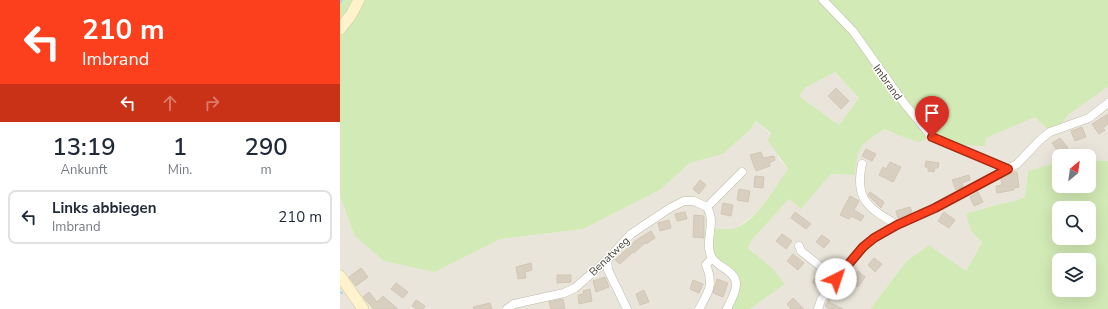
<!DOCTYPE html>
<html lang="de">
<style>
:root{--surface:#fff;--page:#f2f2f3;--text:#1f2937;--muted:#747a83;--line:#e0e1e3}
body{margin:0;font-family:"Nunito Sans",sans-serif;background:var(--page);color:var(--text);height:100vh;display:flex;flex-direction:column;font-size:15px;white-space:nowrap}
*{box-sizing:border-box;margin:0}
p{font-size:13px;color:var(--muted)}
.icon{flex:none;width:22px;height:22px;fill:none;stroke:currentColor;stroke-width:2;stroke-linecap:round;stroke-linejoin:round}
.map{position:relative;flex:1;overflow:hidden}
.sheet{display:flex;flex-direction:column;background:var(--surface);width:340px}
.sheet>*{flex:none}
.guide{background:#fc3f1d;color:#fff;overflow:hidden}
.needle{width:26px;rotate:29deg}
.buttons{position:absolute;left:712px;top:149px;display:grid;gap:8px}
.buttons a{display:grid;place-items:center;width:44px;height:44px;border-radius:8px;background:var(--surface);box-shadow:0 4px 16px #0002;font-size:20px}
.pin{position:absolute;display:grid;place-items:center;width:34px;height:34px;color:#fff;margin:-41px -17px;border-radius:50% 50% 50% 0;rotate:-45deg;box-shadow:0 0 4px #0007}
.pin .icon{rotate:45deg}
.me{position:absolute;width:44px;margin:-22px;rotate:41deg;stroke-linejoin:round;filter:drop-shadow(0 0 3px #0008)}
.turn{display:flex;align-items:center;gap:14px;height:84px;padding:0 16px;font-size:18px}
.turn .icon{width:52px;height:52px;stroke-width:2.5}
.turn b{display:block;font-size:28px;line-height:34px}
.lanes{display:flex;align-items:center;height:38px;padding:0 16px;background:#0003;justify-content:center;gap:20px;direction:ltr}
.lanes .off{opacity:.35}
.eta{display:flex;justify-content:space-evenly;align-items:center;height:68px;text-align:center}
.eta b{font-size:24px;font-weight:600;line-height:28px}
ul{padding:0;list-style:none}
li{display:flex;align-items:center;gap:12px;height:54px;margin:0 8px 6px;padding:0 8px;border:2px solid var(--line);border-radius:8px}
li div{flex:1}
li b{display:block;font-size:15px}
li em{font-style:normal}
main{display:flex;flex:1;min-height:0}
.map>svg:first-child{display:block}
</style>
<main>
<section class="sheet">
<div class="guide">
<div class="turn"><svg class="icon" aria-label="left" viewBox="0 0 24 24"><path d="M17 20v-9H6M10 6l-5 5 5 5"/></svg><div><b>210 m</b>Imbrand</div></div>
<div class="lanes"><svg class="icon" aria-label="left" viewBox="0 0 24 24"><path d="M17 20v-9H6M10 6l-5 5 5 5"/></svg><svg class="icon off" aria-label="ahead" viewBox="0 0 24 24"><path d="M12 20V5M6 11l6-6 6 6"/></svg><svg class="icon off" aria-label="right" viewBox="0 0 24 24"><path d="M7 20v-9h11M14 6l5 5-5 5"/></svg></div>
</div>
<div class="eta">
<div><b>13:19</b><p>Ankunft</p></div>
<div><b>1</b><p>Min.</p></div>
<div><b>290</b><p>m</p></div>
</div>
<ul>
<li><svg class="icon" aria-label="left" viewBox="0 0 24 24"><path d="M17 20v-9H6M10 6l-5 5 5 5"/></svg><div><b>Links abbiegen</b><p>Imbrand</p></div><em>210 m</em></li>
</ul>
</section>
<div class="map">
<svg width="768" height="309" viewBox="0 0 768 309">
<rect width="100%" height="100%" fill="#f6f3ec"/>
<g fill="#eae5da">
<polygon points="495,72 519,98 499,125 459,96 465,88"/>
<polygon points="768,87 768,161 749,160 749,156 719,156 719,162 688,172 685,197 675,201 659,204 627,214 631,231 642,241 626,271 566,262 530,309 410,309 445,284 408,247 412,240 449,199 461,209 491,174 515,175 516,155 523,143 545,129 558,135 592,137 645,146 646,138 695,116 710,132 719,128 728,115"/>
<polygon points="416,121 431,134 439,159 448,169 432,195 416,213 396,229 396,282 387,309 0,309 0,196 14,235 95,272 161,239 243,229 320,190 350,163 383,154 410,130"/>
</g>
<g fill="#d2eab5" fill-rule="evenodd">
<path d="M0,0h768v87l-40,28 -9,13 -9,4 -15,-15 -49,21 -1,8 -25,-1 -28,-8 -13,5 -21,-7 -13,-6c-25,16 -28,16 -30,46l-24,-1 -30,35 -12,-10 -37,41 -4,8 24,20 13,16 -35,25h-23l9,-27 -24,-24 -1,-30c7,0 19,3 25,0 23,-10 38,-40 52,-59l-20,-28 3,-8 -15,-12 -6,9 -27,24 -33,9 -30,27 -77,39 -82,10 -66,33 -51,-11 -30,-26 -14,-39zM495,72l24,26 -20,27 -40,-29 6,-8z"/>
<path d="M749,160l19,1v148h-238l36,-47 23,-17 37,26 16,-29 -11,-11 -5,-17 33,-10 16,-3 10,-4 3,-26 31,-9v24h30zM719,208h30v30h-30zM719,260h30v30h-30z"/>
</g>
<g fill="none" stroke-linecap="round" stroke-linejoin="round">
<g stroke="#a9d4f2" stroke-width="2">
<polyline points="0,3 2,0"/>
<polyline points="0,292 2,293"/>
</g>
</g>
<g fill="#d8cfc1" stroke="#d3c7b4">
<polygon points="496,88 509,101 501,109 488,96"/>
<polygon points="768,114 768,124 763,128 765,130 759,134 752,124"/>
<polygon points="742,127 746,137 735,141 731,131"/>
<polygon points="720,138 728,148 720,154 712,143"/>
<polygon points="526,149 536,154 532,161 522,156"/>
<polygon points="421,152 423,158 434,156 435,160 429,163 430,166 416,171 410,155"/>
<polygon points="586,161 599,163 598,168 595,168 594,172 588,171 588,167 585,167"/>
<polygon points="550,162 561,167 553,182 539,175 543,167 546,169"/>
<polygon points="674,172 677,172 679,187 674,188 674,190 657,193 656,186 662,185 661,179"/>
<polygon points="629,175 630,180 622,183 623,187 616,190 612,180"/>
<polygon points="415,176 424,177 423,188 414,187"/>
<polygon points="360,180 366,185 359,194 353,189"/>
<polygon points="399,189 410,191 408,202 397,200"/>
<polygon points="530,192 544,202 541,208 531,198 528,194"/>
<polygon points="638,192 643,202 634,206 630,197"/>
<polygon points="510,196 519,201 514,210 524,216 521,221 511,216 509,219 500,215"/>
<polygon points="383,203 393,205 391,216 381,214"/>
<polygon points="570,207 572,212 558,218 556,211"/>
<polygon points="345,212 347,219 337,221 335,214"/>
<polygon points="455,212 471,224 466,229 451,218"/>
<polygon points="604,212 615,220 609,228 598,221"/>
<polygon points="354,215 364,216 364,238 353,237"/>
<polygon points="329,220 331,228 320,231 318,223"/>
<polygon points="311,231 315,238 306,244 306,242 294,253 293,252 280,264 275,260 295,241"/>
<polygon points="442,234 452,241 446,249 436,241"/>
<polygon points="482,235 490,241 484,248 476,242"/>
<polygon points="453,254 464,263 458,270 447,261"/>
<polygon points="534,258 542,264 535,272 528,265"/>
<polygon points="191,263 192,270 185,272 186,278 178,279 176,267"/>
<polygon points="21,268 28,277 16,286 9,277"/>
<polygon points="518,271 525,277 518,287 510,282"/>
<polygon points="478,274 485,280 479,288 472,282"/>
<polygon points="217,275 231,275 231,282 217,283"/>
<polygon points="265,277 269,287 256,292 253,281"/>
<polygon points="377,279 388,283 383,297 373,293"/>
<polygon points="353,280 363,284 359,293 350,289"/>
<polygon points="56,283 68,292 63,298 51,289"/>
<polygon points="250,289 252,301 239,304 238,295 244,294 243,291"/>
<polygon points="304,290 309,302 300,305 296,294"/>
<polygon points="29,292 37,302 43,296 58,309 34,309 23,297"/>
<polygon points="490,297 491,298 489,302 503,309 489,309 485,306"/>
<polygon points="453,298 464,309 451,309 447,304"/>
<polygon points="223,299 225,309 211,309 209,302"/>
<polygon points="76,300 85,306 83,309 77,309 72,306"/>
<polygon points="150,303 152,309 134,309 133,307"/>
</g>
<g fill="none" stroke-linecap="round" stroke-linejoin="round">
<g stroke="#c2bbae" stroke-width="9">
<g id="street">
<polyline points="483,0 513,31 564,103 592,137 668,169"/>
<path d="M522,164c-8,36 7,44 35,61"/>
<path d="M367,207c10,16 -3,33 4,49 5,11 24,14 25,27 1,8 -6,19 -9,26"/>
<polyline points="459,246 461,251 496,279"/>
<polyline points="267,260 268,270 287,309"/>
<polyline points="167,309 174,304 224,293 235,288 267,260 291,234 330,208 344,201 354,201 367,207 402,172"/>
<path d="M359,309c10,-17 15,-25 7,-44l6,-7"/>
<polyline points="478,309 481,300 496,279 523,247 534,238 557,225 595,208 677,164 702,138 710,132 749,118 768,103"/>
</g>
</g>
<g stroke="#d6c79b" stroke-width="12">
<g id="secondary">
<polyline points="0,29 11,15 19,0"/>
<polyline points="0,276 23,309"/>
</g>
</g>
<use href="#street" stroke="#fff" stroke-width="8"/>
<use href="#secondary" stroke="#fff3cd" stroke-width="11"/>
</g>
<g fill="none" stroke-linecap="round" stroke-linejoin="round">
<g stroke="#a42913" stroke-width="10">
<polyline id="route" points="496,279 523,247 534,238 557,225 595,208 668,169 592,137"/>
</g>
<use href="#route" stroke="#fc3f1d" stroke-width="7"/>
</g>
<g text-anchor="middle" stroke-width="3" stroke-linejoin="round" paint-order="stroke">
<g font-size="11" fill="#4b4439" stroke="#fff">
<text transform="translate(548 82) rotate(54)" y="4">Imbrand</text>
<text transform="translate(269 256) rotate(-44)" y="4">Benatweg</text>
</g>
</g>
</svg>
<div class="buttons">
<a><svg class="needle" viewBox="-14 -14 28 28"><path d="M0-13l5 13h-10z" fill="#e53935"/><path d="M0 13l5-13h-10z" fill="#747a83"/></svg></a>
<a><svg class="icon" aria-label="search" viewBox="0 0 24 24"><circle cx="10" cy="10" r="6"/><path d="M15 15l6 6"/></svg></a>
<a><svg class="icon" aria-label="layers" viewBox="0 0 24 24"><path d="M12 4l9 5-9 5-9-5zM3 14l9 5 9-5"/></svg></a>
</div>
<div class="pin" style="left:592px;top:137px;background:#d93025"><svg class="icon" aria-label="arrive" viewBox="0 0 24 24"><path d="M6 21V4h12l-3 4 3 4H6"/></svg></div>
<svg class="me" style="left:496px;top:279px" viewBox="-20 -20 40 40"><circle r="19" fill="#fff"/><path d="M0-13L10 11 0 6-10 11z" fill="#fc3f1d"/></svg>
</div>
</main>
